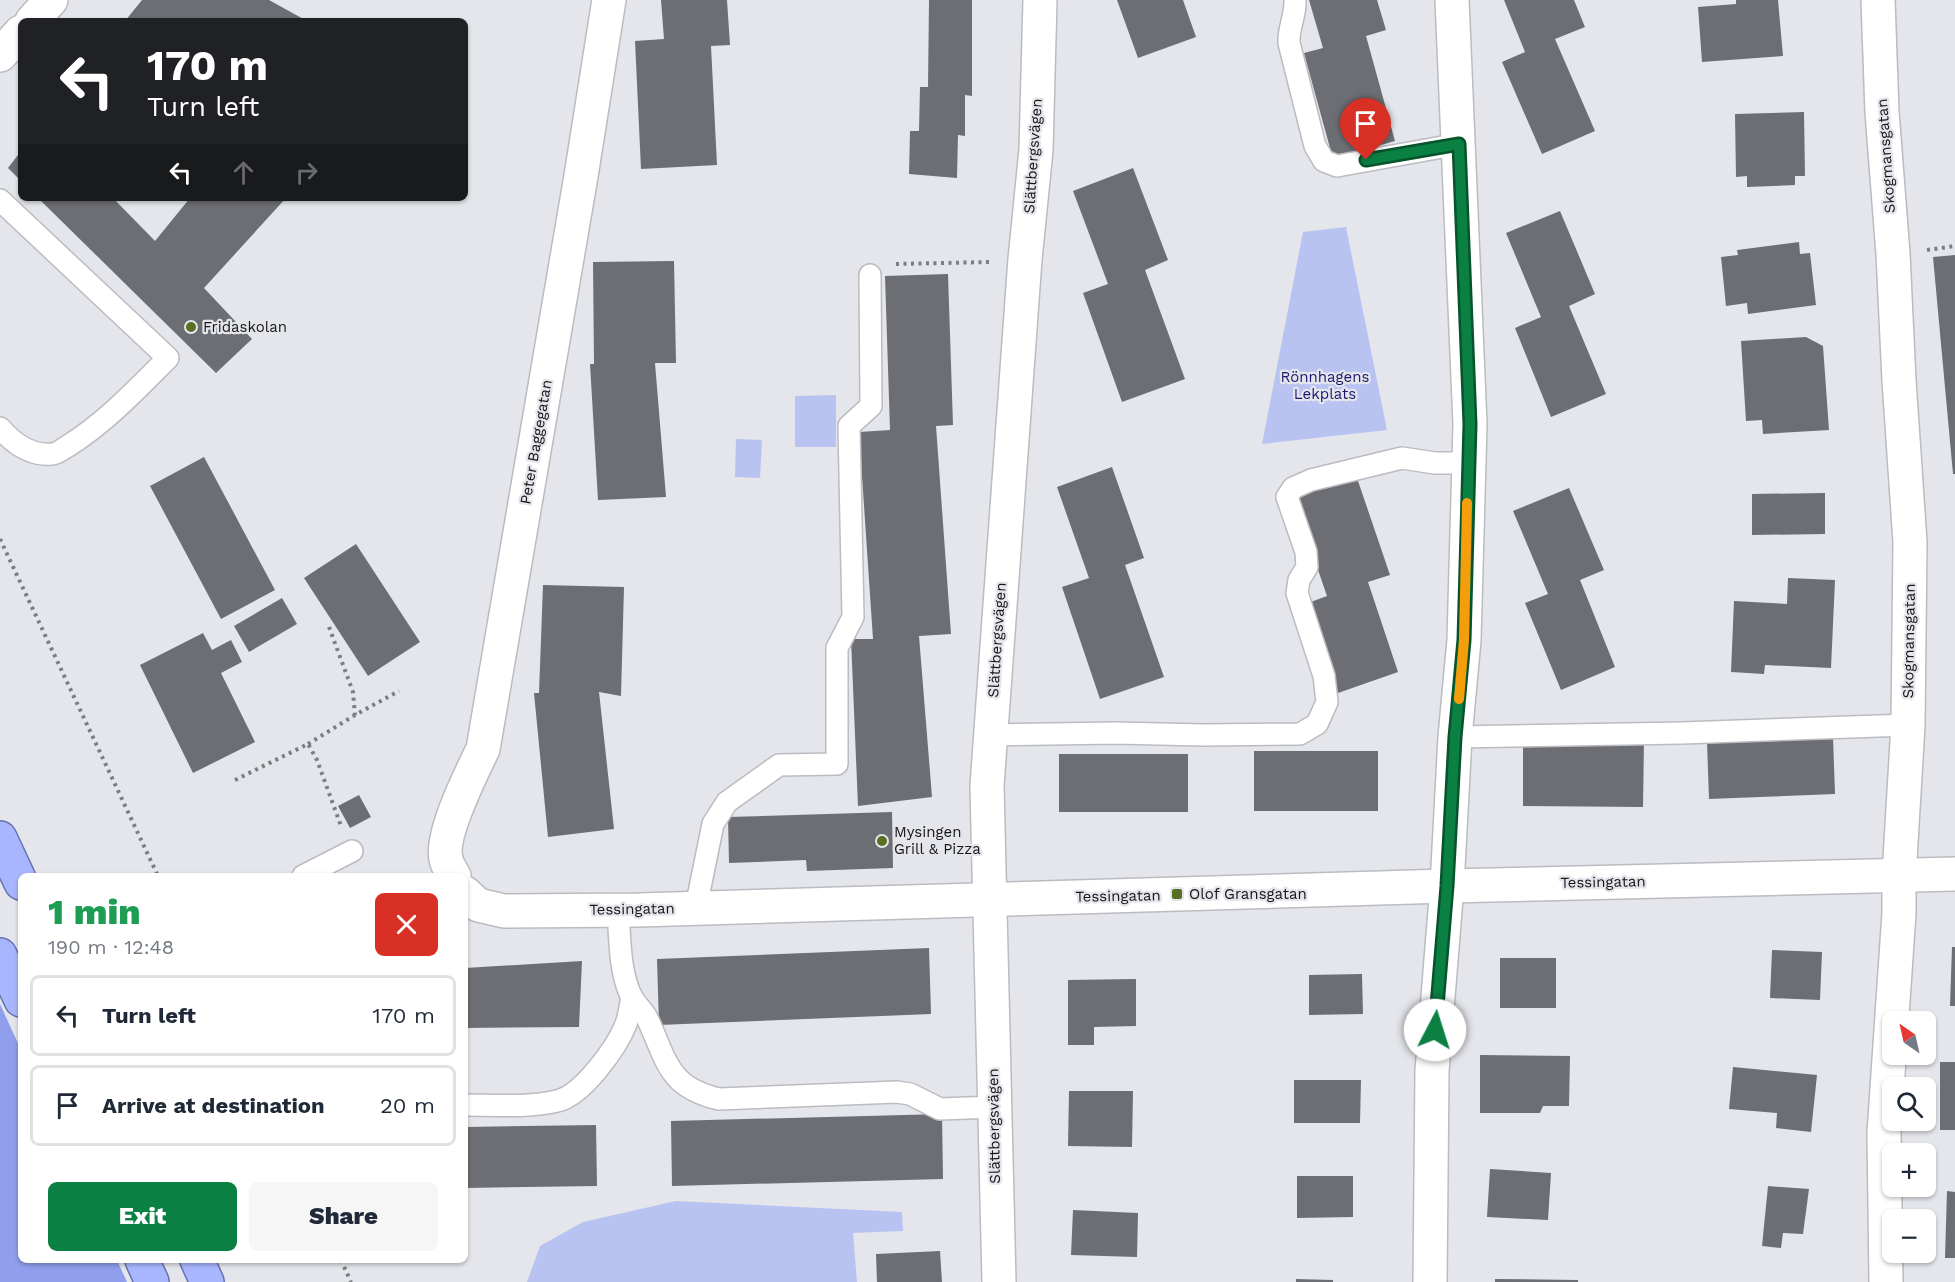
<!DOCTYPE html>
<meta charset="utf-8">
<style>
:root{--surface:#fff;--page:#f6f6f7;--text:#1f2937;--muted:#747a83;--line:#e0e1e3;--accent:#0b8043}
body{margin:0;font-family:"Work Sans",sans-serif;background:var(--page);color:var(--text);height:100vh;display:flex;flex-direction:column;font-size:22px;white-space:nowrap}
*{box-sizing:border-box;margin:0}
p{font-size:20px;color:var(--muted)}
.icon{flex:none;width:33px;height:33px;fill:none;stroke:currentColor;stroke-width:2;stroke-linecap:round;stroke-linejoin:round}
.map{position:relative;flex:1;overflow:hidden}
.details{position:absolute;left:18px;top:873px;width:450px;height:390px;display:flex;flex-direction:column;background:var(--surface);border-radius:9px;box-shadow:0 2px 4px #0004}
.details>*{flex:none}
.hud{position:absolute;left:18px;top:18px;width:450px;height:183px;border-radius:9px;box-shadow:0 2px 4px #0004;background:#202124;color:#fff;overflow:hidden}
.needle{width:39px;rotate:326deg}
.fabs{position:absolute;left:1882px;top:1011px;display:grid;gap:12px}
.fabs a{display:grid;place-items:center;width:54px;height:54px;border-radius:9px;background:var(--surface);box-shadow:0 2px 4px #0004;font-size:30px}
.pin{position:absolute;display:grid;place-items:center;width:51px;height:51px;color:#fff;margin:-62px -26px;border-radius:50% 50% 50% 0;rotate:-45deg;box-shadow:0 0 6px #0007}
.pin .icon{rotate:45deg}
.me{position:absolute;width:66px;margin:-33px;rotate:5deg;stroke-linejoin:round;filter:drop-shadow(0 0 4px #0008)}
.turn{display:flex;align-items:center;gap:21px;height:126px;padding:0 30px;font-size:27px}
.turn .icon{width:78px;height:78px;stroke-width:2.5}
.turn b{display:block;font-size:42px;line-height:51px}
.lanes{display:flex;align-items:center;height:57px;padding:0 30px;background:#0003;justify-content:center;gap:30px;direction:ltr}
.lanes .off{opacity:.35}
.round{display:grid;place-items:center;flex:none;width:63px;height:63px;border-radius:9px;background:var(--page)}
.headline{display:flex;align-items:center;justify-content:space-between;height:102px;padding:0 30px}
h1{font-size:36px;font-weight:800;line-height:45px;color:#1e9e55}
.action{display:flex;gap:12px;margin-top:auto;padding:12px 30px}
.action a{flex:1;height:69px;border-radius:9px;background:var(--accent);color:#fff;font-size:24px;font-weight:800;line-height:69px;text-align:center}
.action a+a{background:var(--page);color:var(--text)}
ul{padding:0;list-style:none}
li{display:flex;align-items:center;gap:18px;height:81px;margin:0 12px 9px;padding:0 18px;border:3px solid var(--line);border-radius:9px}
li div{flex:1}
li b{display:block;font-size:22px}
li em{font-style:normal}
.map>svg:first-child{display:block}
</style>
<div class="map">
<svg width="1955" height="1282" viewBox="0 0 1955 1282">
<rect width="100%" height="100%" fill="#e4e6eb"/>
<g fill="#b9c3f1">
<polygon points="1346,227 1387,430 1262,444 1303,232"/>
<polygon points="836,395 836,447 795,447 795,396"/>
<polygon points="736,439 762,440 760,478 735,477"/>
<polygon points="676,1201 902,1212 903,1231 853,1233 857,1282 527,1282 540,1246 583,1222"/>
</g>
<polygon fill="#8f9eed" points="0,1004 21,1050 21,1260 117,1260 127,1282 0,1282"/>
<g fill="#6d6e73">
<polygon points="142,0 269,0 307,21 223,21 218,18 215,21 125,21"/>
<polygon points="661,0 727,0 730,45 711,46 717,165 641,169 635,41 664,39"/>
<polygon points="929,0 972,0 972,96 965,95 965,136 958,135 957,178 909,174 910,131 919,131 920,87 928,87"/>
<polygon points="1117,0 1183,0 1196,37 1138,58"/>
<polygon points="1309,0 1377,0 1386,30 1366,36 1395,141 1333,159 1304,53 1323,48"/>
<polygon points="1504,0 1574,0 1585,27 1555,39 1595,131 1542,154 1502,62 1525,52"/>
<polygon points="1736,0 1778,0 1783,56 1702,62 1698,7 1736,4"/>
<polygon points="1804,112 1805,176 1795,176 1795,185 1747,187 1747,176 1736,177 1735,114"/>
<polygon points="21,151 21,181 8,168"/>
<polygon points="1133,168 1168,260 1145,270 1185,379 1122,402 1083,293 1108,284 1073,191"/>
<polygon points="38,198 113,198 155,241 190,198 286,198 204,288 252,339 216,373"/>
<polygon points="1560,211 1595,294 1569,306 1606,394 1551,417 1515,328 1541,317 1506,233"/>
<polygon points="1799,242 1800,254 1810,253 1816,305 1748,314 1747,303 1726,306 1721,257 1738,255 1737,250"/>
<polygon points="1955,255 1955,474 1953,474 1933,257"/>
<polygon points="674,261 676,363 655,363 666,497 598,500 590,364 594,364 593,262"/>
<polygon points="948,274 953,425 936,426 951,634 919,636 932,797 858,806 851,639 873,639 859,432 890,430 885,276"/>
<polygon points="1806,337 1823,346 1829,430 1763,434 1762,420 1746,421 1741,341"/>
<polygon points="204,457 275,590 221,619 150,486"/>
<polygon points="1112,467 1144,558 1125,565 1164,677 1100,699 1062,587 1089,578 1057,487"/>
<polygon points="1356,475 1390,575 1368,582 1398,672 1338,693 1308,603 1327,596 1293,497"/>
<polygon points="1569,488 1604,570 1580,580 1615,667 1561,690 1525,603 1548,594 1513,511"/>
<polygon points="1825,493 1825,534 1752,535 1752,494"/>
<polygon points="356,544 420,642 368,676 304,578"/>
<polygon points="1788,578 1835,580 1831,668 1765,665 1764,674 1731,672 1734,601 1787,604"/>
<polygon points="543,585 624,587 621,696 599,692 614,829 548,837 534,693 539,693"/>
<polygon points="282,598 297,624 249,652 234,626"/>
<polygon points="203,633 212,650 231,640 242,662 221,673 255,742 193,773 140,665"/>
<polygon points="1833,737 1835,794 1709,799 1707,742"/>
<polygon points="1523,739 1644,740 1643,807 1523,806"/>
<rect x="1254" y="751" width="124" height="60"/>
<rect x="1059" y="754" width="129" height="58"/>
<polygon points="359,795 371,817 350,828 338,806"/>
<polygon points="892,812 893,868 807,871 806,860 729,863 728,817"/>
<polygon points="1952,947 1955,947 1955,1006 1950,1006"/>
<polygon points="929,948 931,1014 659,1025 657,959"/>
<polygon points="1772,950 1822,952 1820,1000 1770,998"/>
<rect x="1500" y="958" width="56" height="50"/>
<polygon points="582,961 579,1027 465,1028 465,968"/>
<polygon points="1362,974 1363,1014 1309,1015 1309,975"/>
<polygon points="1136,979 1136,1026 1094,1027 1094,1045 1068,1045 1068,980"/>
<polygon points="1480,1055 1570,1056 1569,1106 1543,1106 1540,1113 1480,1113"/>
<rect x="1940" y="1062" width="15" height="68"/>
<polygon points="1733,1067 1817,1075 1811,1132 1776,1128 1777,1113 1729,1109"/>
<polygon points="1294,1080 1361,1080 1360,1123 1294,1123"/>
<polygon points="1069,1091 1133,1091 1132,1147 1068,1146"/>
<polygon points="942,1114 943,1179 672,1186 671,1121"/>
<polygon points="596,1125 597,1186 465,1188 465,1127"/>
<polygon points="1490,1169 1551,1173 1548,1220 1487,1217"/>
<polygon points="1297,1176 1353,1176 1353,1217 1297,1218"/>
<polygon points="1768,1186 1809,1189 1803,1234 1783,1233 1781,1248 1762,1246"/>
<polygon points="1947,1191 1955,1192 1955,1258 1945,1258"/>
<polygon points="1073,1210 1138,1213 1137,1257 1071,1255"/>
<polygon points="940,1251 942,1282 877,1282 876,1254"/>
<polygon points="1296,1279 1333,1280 1333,1282 1296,1282"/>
<polygon points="1495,1279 1578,1280 1578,1282 1495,1282"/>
</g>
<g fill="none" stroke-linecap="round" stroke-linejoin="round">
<g stroke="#bbbcc2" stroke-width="24">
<g id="service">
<path d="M1295,0c1,15 -7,28 -6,43l26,103 9,15 13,5 122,-22"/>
<path d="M0,200l168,158c-32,32 -62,64 -100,88 -5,3 -11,8 -16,8 -21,2 -39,-11 -52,-26"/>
<polyline points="990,735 1116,733 1203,735 1300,734 1317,724 1327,702 1324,676 1297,593 1299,580 1307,567 1306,552 1287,497 1293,488 1311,480 1402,458 1435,463 1468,463"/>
<polyline points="1455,737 1682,733 1908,725"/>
<polyline points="303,876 352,851"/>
<polyline points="696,907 713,824 727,802 779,765 837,764 837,648 853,617 849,426 871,406 870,275"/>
<path d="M618,909c2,28 1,61 13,87 4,8 12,14 16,22 20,42 20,69 72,81l178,-7 13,2 30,15 54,-2"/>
<path d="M465,1105c30,0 63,3 92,-4 25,-5 60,-54 69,-77 3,-8 4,-18 6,-27"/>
</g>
</g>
<g stroke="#bbbcc2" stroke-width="36">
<g id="minor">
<polyline points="1878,0 1882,112 1893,254 1899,380 1910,542 1908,725 1899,876 1899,913 1884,1133 1886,1282"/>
<polyline points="32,21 51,0"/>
<polyline points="0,55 21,32"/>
<path d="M454,876c-3,-5 -7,-11 -8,-17 -6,-24 26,-87 37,-110l98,-573 28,-176"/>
<polyline points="465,893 478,905 504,911 639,910 1447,886 1955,874"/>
<polyline points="999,1282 987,786 1025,259 1036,150 1040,0"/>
<polyline points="1430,1282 1432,1071 1447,886 1455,737 1464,640 1470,424 1452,0"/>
</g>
</g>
<g stroke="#6772ae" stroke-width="36">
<g id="trunk">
<polyline points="0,838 21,883"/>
<polyline points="0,955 21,1000"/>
<polyline points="142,1260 152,1282"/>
<polyline points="197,1260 207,1282"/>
</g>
</g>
<g stroke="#7c7d81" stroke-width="4" stroke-dasharray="3 4.5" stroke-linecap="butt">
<polyline points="1927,250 1955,246"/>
<polyline points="896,264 991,262"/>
<polyline points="0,539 158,876"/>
<polyline points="329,627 353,692 355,715"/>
<polyline points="308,744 355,715 399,691"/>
<polyline points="235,780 308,744 317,760 341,826"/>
<polyline points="341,1260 351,1282"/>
</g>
<use href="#service" stroke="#fff" stroke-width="21"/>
<use href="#minor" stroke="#fff" stroke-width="33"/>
<use href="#trunk" stroke="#a8b6ff" stroke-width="33"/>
</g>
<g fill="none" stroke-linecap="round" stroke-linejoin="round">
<g stroke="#07532c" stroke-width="15">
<polyline id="route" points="1366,160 1459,144 1470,424 1464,640 1455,737 1447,886 1435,1030"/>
</g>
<use href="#route" stroke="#0b8043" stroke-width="10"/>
<polyline stroke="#f59e0b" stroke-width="10" points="1459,699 1464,640 1467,503"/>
</g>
<g fill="#577021" stroke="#e4e6eb" stroke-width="2">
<circle cx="191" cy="327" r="6"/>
<circle cx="882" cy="841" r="6"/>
<rect x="1171" y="888" width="12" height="12" rx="3"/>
</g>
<g text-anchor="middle" stroke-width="4.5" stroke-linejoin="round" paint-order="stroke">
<g font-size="15" fill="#161618" stroke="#e4e6eb">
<text transform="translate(1033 156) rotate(-86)" y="5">Slättbergsvägen</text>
<text transform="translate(1886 156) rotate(-94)" y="5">Skogmansgatan</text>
<text transform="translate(536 442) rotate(-80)" y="5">Peter Baggegatan</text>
<text transform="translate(997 640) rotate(-86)" y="5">Slättbergsvägen</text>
<text transform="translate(1909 641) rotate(-89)" y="5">Skogmansgatan</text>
<text transform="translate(1603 882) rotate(-1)" y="5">Tessingatan</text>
<text transform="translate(1118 896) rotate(-1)" y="5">Tessingatan</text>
<text transform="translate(632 909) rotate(-1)" y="5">Tessingatan</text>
<text transform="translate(994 1126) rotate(-91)" y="5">Slättbergsvägen</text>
</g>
<g font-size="15" fill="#161618" stroke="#e4e6eb" text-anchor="start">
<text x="203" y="332">Fridaskolan</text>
<text x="894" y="837">Mysingen<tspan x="894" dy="17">Grill &amp; Pizza</tspan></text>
<text x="1189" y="899">Olof Gransgatan</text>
</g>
<g font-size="15" fill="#1c1671" stroke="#e4e6eb">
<text x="1325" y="382">Rönnhagens<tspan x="1325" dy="17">Lekplats</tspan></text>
</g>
</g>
</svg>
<div class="fabs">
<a><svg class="needle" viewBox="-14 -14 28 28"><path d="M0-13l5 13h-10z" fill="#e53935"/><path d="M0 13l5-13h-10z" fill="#747a83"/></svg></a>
<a><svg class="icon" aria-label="search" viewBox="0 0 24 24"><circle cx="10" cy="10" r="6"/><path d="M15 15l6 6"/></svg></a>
<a>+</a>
<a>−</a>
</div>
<div class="pin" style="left:1366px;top:160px;background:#d93025"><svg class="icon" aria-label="arrive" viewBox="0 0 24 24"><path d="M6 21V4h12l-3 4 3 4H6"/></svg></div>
<svg class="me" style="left:1435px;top:1030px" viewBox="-20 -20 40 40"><circle r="19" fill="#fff"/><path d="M0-13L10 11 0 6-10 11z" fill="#0b8043"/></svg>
<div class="hud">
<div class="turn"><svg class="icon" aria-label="left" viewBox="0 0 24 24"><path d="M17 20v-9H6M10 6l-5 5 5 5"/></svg><div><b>170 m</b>Turn left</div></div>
<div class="lanes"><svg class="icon" aria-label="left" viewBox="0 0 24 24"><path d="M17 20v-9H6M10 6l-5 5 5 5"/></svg><svg class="icon off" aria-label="ahead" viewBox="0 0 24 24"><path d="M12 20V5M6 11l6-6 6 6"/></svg><svg class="icon off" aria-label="right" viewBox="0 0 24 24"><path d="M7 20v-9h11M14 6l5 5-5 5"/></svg></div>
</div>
<section class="details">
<div class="headline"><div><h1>1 min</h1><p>190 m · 12:48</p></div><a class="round" style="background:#d93025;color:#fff"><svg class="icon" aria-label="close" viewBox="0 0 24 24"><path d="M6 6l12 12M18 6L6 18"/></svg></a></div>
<ul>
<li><svg class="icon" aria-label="left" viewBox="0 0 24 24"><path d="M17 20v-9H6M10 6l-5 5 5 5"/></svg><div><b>Turn left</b></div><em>170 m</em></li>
<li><svg class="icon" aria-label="arrive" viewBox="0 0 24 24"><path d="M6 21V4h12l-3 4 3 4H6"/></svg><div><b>Arrive at destination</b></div><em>20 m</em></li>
</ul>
<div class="action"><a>Exit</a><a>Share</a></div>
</section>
</div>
